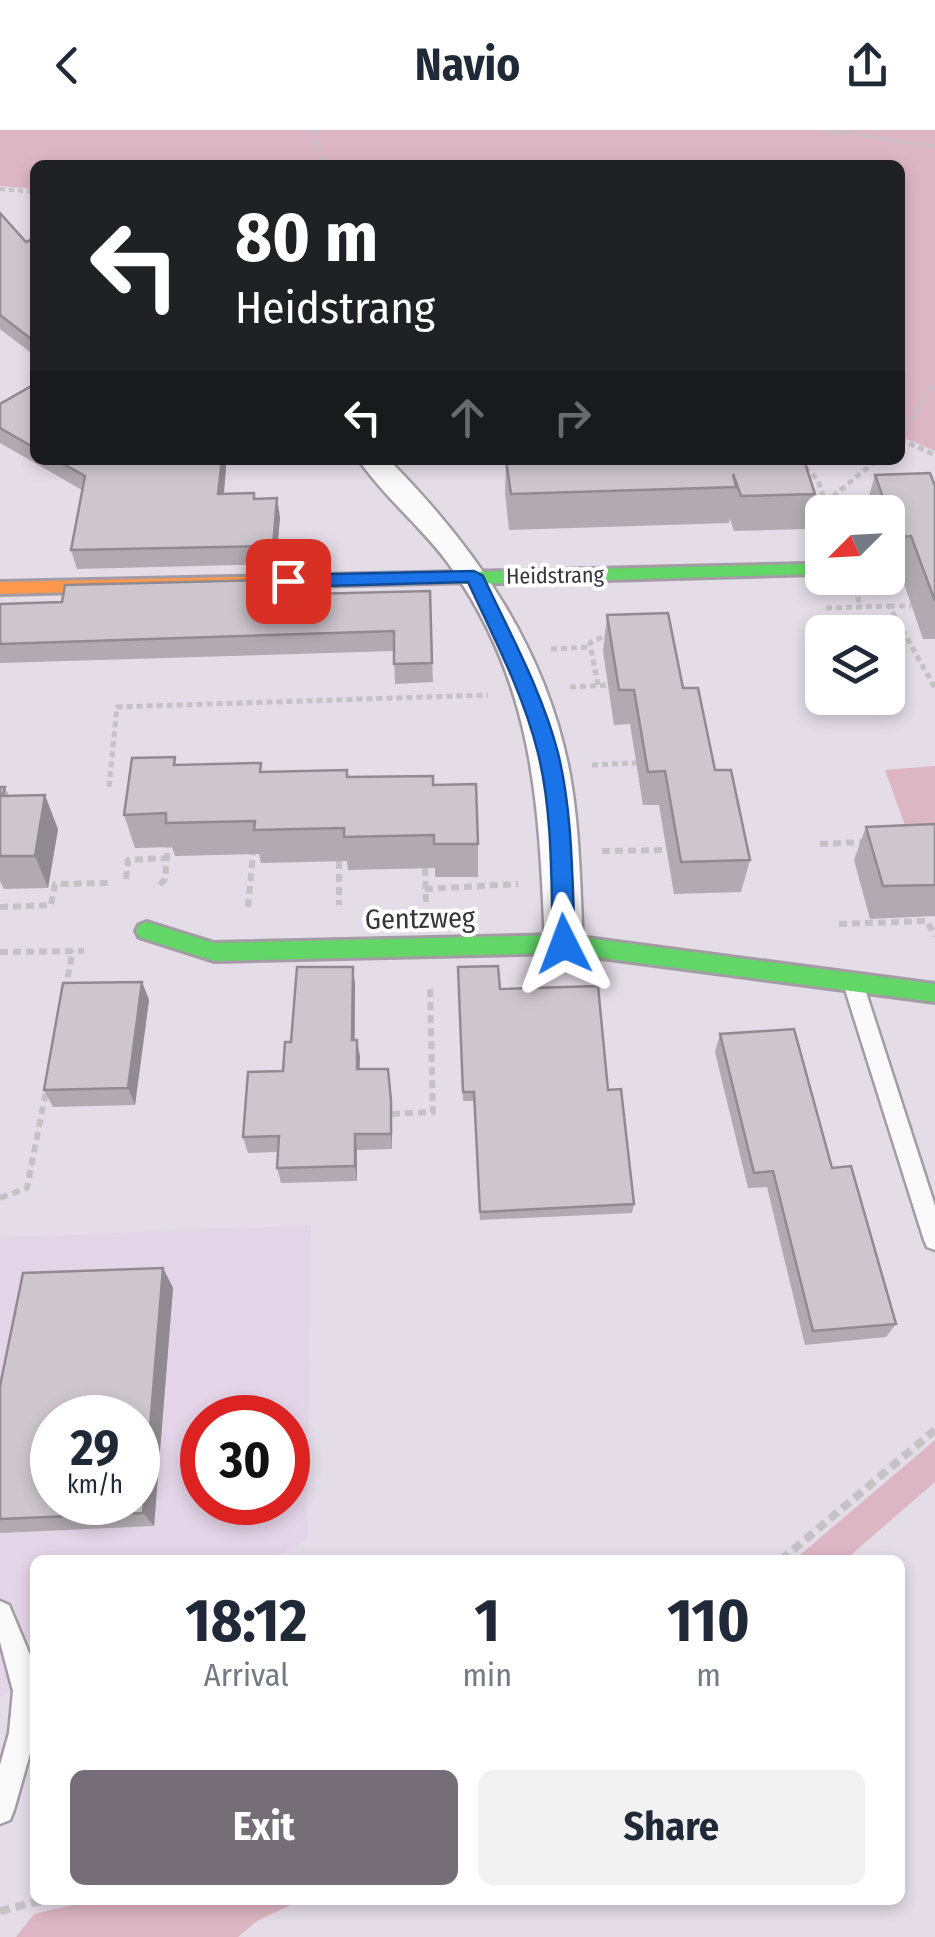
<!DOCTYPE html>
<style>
:root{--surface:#fff;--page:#f2f2f3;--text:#1f2937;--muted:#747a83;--accent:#756e77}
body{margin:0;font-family:"Fira Sans Condensed",sans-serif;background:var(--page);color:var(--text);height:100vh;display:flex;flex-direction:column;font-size:38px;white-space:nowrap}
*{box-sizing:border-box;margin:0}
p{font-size:32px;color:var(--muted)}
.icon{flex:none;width:55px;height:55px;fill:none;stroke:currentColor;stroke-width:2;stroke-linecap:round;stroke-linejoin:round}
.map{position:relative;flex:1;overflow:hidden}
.panel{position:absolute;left:30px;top:1425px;width:875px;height:350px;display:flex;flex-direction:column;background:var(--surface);border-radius:15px;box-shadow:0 5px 15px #0003}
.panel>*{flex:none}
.hud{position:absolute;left:30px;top:30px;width:875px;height:305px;border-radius:15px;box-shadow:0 5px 15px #0003;background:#202124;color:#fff;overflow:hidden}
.needle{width:65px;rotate:246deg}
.controls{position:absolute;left:805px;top:365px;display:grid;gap:20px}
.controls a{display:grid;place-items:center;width:100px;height:100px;border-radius:15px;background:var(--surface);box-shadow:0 5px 15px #0003;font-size:50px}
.speed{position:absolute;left:30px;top:1265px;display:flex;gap:20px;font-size:50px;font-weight:700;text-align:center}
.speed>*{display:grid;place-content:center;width:130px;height:130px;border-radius:50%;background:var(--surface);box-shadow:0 5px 15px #0003;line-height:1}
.speed small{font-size:25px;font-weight:400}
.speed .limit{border:15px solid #d22;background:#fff;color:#111}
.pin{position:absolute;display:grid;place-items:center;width:85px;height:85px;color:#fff;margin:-42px;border-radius:20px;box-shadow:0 5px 15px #0006}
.me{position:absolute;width:110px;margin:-55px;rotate:357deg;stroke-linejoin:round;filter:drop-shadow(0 0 8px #0008)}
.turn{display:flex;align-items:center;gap:35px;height:210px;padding:0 40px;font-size:45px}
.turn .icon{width:130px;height:130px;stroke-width:2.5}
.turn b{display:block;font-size:70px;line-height:85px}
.lanes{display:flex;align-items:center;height:95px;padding:0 40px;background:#0003;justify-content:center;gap:50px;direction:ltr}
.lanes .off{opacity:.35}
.eta{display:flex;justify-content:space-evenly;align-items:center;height:170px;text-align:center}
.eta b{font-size:60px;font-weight:700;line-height:70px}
.cta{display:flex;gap:20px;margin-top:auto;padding:20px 40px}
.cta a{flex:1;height:115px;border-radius:15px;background:var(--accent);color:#fff;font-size:40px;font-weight:700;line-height:115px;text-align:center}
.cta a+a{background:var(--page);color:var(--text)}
header{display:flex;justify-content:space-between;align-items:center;height:130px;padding:0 40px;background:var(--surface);font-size:45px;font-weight:700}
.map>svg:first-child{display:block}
</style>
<header><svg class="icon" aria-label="back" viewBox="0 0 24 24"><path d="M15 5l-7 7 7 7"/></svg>Navio<svg class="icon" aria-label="share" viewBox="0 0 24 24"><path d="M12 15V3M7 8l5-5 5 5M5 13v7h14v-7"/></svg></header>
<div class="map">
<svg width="935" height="1807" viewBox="0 0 935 1807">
<rect width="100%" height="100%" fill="#e4dce7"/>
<path fill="#e3d4e7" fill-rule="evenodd" d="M311,1095l-4,315 -39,20h-233v122l-35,15v-459zM52,1288h86v84h-86zM202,1288h86v84h-86z"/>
<g fill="#ddb6c3">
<polygon points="0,0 935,0 935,321 900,306 900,35 35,35 35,59 0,56"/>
<polygon points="935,636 935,700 907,701 885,640"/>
<polygon points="935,1310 935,1352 845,1430 794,1430"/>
<polygon points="94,1770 301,1770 257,1791 238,1807 16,1807 34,1784"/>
</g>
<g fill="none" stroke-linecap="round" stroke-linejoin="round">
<g stroke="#a39ca4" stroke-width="5">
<g id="lane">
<polygon points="853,845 860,847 863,853 935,1076 935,1120 927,1117 924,1110 843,853 846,847"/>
<polygon points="0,1471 9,1475 35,1537 35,1606 14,1680 10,1690 0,1694 0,1635 9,1603 13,1561 0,1512"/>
</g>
</g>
<g stroke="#a39ca4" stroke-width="5">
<path id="street" d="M359,330h30c88,89 158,190 181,315 10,56 10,113 13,169l-5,11 -14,4 -14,-4 -5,-11c-6,-138 -10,-255 -92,-374 -27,-40 -67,-70 -94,-110z"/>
</g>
<g stroke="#a39ca4" stroke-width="6">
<g id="fast">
<polygon points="810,434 816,436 816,444 463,454 454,448 463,442"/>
<polygon points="147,792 214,813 564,805 935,854 935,872 564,823 214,831 139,807 136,801 139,795"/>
</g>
</g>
<g stroke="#a39ca4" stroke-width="6">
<polygon id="slow" points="463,442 472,448 469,452 0,464 0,452"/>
</g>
<g stroke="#c4c2c5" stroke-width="4" stroke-dasharray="5 4" stroke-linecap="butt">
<polyline points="314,0 322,35"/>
<polyline points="827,0 935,17"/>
<polyline points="0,59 35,62"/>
<polyline points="900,305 935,253"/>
</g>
<g stroke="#c4c2c5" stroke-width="5" stroke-dasharray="6 4" stroke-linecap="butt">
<polyline points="900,309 935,325"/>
<polyline points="798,330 818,350 828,382"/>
<polyline points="825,373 877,330"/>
<polyline points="851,448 861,477"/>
<polyline points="889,476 911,476"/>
<polyline points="826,478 889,476 935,558"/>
<polyline points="551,519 590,517"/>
<polyline points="598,555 590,513 609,504"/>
<polyline points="570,557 608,555"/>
<polyline points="592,635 636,633"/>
<polyline points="109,657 117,577 488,565"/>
</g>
<g stroke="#c4c2c5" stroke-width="6" stroke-dasharray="8 5" stroke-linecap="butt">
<polyline points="820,714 865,712"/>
<polyline points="602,721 666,720"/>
<polyline points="339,731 339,775"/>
<polyline points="425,738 426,774"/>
<polyline points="126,749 128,730 167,728"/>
<polyline points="160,755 165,749 168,717"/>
<polyline points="425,759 518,754"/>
<polyline points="0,777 51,775 55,754 111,753"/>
<polyline points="248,777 253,724"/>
<polyline points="839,794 927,791 935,806"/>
<polyline points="0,822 84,821"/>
<polyline points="65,860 73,821"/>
<polyline points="392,984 433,982 430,859"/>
<polyline points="0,1068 27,1058 47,956"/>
</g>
<g stroke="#c4c2c5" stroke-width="8" stroke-dasharray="10 6" stroke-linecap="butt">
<polyline points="781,1430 935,1300"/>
<polyline points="0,1781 44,1770"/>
</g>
<use href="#lane" fill="#fbfafb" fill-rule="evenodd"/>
<use href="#street" fill="#fbfafb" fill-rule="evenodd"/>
<use href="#fast" fill="#63d668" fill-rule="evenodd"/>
<use href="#slow" fill="#ff974d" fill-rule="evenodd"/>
</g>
<g fill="#b1aab0">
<polygon points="0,83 26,112 35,108 35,226 0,199"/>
<polygon points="35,254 35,330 225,330 226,338 224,364 254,363 254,369 280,387 276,434 77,439 71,420 82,360 0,313 0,274"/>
<polygon points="506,330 804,330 815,364 806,399 734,401 730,389 729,393 509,400 505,363"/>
<polygon points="875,345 935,356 935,509 923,509 900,442 888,442 888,382 865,382 865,380"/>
<polygon points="430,461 433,552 395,554 394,521 0,533 0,474"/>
<polygon points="607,485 683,558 750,730 741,762 674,764 659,675 643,675 630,594 614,595 603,521"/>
<polygon points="177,635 262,642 347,640 348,647 433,655 478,714 478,747 435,747 435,738 348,740 347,731 261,733 259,724 175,726 172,717 135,718 124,685"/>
<polygon points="0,657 5,657 9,666 58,699 48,758 4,759 0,751"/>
<polygon points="935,694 935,786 870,789 854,730 866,697"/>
<polygon points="353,837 355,855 355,910 360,927 359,939 388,939 392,987 392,1019 357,1020 357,1051 281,1053 277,1038 278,1022 248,1023 243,1007 283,941 291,912"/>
<polygon points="458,837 500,859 608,960 634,1074 632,1083 480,1090 474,971 463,971"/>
<polygon points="142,852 149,870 135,975 53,977 44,960"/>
<polygon points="720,904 832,1038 896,1194 886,1207 805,1215 767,1057 748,1058 715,922"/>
<polygon points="163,1138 173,1158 154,1396 0,1403 0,1256"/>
</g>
<g fill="#908b90">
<polygon points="222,330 225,330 226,338 222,382 218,364"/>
<polygon points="277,368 280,387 276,434 273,416"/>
<polygon points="45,665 58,699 48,758 35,726"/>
<polygon points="353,837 355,855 354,927 352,910"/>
<polygon points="142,852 149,870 135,975 128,958"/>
<polygon points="357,910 360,927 359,956 357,939"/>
<polygon points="391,971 392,987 392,1019 391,1004"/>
<polygon points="355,1004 357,1020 357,1051 355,1036"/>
<polygon points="163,1138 173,1158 154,1396 143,1383"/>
</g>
<g fill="#cec6cd" stroke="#908b90" stroke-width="2.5" fill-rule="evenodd">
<polygon points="0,83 26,112 35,108 35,212 0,185"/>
<polygon points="35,254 35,318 0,298 0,274"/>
<polygon points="56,330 222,330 218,364 254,363 254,369 277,368 273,416 71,420 85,346"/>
<polygon points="506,330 804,330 815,364 741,366 733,344 736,357 511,364"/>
<polygon points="930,343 935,356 935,471 911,406 897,407 875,345"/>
<polygon points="270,450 269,465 430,461 432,533 394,534 394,501 0,514 0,474 62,472 65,455"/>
<polygon points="668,483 683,558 698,558 715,640 731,640 750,730 681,732 665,641 648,642 634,560 619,560 607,485"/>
<polygon points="175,627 174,635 261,633 260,642 347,640 347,647 433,646 433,655 476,654 478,714 434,714 434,705 344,707 344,698 254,700 255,691 166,693 166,683 124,685 132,628"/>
<polygon points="0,657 5,657 2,666 45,665 35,726 0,726"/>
<polygon points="935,694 935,755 883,756 866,697"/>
<polygon points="498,836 500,859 598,856 608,960 621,959 634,1074 480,1082 474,962 463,962 458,837"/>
<polygon points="297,837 353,837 352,910 357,910 357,939 388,939 391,971 391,1004 355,1004 355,1036 277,1038 279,1006 243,1007 248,942 283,941 285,912 291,912"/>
<polygon points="142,852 128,958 44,960 63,853"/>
<polygon points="794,899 832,1038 851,1036 896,1194 813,1201 773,1041 754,1043 720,904"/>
<path d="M163,1138l-20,245 -143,6v-133l23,-113zM52,1288h86v84h-86z"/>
</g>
<path fill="#1a73e8" stroke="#114b97" stroke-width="2.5" d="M474,441l9,5c27,58 59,115 75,177 15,61 14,129 17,191l-11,9 -11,-9c-2,-62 0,-130 -15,-191 -15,-60 -44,-115 -70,-171l-180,5 -9,-6 9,-6z"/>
<g text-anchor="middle" stroke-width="8" stroke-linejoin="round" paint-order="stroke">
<g font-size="22" fill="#39333b" stroke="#fff">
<text transform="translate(555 445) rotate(-1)" y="8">Heidstrang</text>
</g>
<g font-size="28" fill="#39333b" stroke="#fff">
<text transform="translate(420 788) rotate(-1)" y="10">Gentzweg</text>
</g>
</g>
</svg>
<div class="controls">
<a><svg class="needle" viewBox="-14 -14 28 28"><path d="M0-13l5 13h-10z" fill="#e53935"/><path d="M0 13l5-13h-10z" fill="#747a83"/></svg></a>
<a><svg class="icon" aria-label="layers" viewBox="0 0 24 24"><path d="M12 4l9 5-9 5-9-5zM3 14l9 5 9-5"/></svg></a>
</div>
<div class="speed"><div>29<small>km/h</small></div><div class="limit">30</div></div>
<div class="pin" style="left:288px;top:451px;background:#d93025"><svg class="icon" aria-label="arrive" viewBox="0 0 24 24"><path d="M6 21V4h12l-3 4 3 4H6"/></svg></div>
<svg class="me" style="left:564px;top:814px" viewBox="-20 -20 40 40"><path d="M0-17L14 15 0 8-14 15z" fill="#1a73e8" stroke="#fff" stroke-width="4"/></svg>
<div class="hud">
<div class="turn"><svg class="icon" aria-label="left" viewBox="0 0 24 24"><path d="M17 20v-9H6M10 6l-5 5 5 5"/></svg><div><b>80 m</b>Heidstrang</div></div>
<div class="lanes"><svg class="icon" aria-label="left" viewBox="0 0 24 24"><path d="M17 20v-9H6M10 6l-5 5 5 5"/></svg><svg class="icon off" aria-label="ahead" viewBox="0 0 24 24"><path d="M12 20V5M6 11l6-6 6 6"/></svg><svg class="icon off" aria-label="right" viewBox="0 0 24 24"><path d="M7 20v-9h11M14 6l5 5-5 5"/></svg></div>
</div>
<section class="panel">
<div class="eta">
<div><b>18:12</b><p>Arrival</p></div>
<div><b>1</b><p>min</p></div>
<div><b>110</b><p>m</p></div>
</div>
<div class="cta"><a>Exit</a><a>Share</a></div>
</section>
</div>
